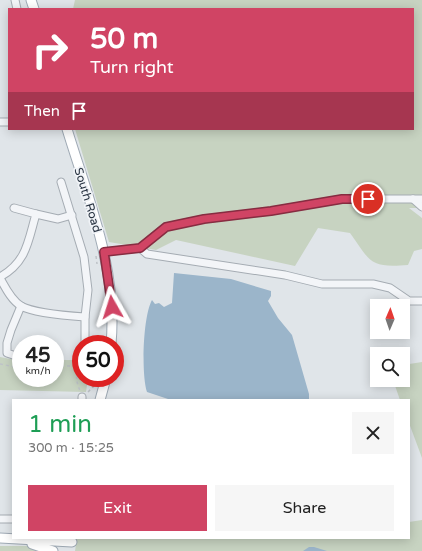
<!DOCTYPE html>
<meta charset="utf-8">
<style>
:root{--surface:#fff;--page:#f6f6f6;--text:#222;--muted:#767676;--accent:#d04464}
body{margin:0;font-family:"Varela Round",sans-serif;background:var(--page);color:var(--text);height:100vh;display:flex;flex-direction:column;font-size:15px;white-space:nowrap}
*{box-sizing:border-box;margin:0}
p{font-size:13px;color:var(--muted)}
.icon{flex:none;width:22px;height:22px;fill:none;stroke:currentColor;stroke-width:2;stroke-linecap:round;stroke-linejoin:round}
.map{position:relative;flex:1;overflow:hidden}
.panel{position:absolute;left:12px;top:399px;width:398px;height:140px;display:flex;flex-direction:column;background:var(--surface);border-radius:0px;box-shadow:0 2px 10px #0003}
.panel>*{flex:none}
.guide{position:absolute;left:8px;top:8px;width:406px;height:122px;border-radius:0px;box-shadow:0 2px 10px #0003;background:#d04464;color:#fff;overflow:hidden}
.needle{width:26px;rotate:2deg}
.tools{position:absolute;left:370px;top:299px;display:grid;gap:8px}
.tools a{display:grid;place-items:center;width:40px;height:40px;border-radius:0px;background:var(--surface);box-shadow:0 2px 10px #0003;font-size:20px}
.speed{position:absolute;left:12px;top:335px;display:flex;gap:8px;font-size:20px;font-weight:700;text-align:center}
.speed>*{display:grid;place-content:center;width:52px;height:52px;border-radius:50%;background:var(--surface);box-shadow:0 2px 10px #0003;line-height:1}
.speed small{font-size:10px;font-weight:400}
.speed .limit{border:6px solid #d22;background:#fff;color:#111}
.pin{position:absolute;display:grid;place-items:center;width:34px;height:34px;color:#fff;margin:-17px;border:2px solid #fff;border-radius:50%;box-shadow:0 1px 4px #0007}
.me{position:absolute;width:44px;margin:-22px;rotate:354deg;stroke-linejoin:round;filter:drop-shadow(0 0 3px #0008)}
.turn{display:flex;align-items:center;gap:14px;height:84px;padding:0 16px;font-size:18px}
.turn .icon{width:52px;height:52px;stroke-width:2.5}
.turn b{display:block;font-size:28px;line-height:34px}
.then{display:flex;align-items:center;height:38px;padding:0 16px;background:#0003;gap:8px;font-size:15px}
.round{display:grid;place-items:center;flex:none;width:42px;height:42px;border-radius:0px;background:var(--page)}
.head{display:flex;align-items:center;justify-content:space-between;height:68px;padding:0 16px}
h1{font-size:24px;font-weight:600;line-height:30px;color:#1e9e55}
.action{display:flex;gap:8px;margin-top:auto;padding:8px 16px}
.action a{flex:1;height:46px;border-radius:0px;background:var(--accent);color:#fff;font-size:16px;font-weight:600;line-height:46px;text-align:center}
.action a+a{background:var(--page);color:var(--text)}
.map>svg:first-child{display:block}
</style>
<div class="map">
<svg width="422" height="551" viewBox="0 0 422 551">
<rect width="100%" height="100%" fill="#e0e5e9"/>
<g fill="#c7d3c1">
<path d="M75,0h347v208h-13l13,10v31l-8,2 -6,14c-39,3 -37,-3 -58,-32l-32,-5 -23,38 -119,-26 -20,10 -47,-8 -34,-113h338v-120h-340z"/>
<polygon points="0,357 21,361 21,378 55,378 55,360 81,360 81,378 88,378 86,392 0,390"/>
<polygon points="422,362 422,458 409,423 409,400 400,400 393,380 403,380 403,365"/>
<polygon points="422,520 422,551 75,551 77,538 409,538 409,522"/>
<polygon points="0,546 27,546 42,551 0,551"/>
</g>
<g fill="#9bb5ca">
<path d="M174,273l57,6 40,12v5l-3,5 10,17 14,17 17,59v6h-138l-24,-8c-6,-18 -4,-76 5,-92l3,4 4,-1 5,4 8,-4z"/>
<polygon points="309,547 314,547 327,551 303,551"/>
</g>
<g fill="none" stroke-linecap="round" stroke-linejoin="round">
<g stroke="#a5acb3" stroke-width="9">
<g id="minor">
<polyline points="15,0 17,9"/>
<polyline points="0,122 9,122"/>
<polyline points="413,199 422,207"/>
<polyline points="36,214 58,219 72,215"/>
<polyline points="140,248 147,254 285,275 322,284 373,284 390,288 409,301 422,301"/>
<polyline points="104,252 140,248 165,227 204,219 271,211 342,199 422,199"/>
<path d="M0,277c27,-15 28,-36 36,-63l-22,-6"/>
<path d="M0,278c5,9 11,22 21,28 13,7 49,10 64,11l3,-27 -4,-33 -23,-75"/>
<polyline points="85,344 85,317"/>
<polyline points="19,357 7,353 7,343 11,330 21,306"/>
<polyline points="82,400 82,397"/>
<polyline points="0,519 13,519"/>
</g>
</g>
<g stroke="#9faab5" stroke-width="11">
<g id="major">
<polyline points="31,0 34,9"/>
<path d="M67,129c21,69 51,141 44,215"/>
<polyline points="100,400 106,378"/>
<polyline points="0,538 72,542"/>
<polyline points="32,544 53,551"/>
</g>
</g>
<g stroke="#bec3c8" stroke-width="1.5" stroke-dasharray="3 3" stroke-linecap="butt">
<polyline points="96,256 97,264"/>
<polyline points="0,364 21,368"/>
<polyline points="55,366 80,366 81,370 76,379 80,391"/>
<polyline points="88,392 96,384"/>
</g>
<use href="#minor" stroke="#f3f5f8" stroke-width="7"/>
<use href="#major" stroke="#fff" stroke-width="9"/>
</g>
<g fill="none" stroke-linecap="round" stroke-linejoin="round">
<g stroke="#872c41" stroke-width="10">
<polyline id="route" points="112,307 104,252 140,248 166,227 204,219 271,211 342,199 368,199"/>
</g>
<use href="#route" stroke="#d04464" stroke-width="7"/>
</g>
<g text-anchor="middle" stroke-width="3.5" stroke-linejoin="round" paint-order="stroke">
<g font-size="12" fill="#283341" stroke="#f0f3f7">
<text transform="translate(88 200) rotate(73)" y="4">South Road</text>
</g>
</g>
</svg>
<div class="tools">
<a><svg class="needle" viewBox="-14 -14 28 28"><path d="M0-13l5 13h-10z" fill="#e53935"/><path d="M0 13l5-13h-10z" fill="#767676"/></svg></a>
<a><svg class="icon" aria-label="search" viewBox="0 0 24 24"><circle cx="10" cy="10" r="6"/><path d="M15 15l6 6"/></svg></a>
</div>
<div class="speed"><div>45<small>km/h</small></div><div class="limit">50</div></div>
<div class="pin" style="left:368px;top:199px;background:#d93025"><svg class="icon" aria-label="arrive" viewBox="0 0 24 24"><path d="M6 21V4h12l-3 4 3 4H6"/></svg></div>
<svg class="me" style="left:112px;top:307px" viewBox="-20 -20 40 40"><path d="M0-17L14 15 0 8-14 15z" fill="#d04464" stroke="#fff" stroke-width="4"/></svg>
<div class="guide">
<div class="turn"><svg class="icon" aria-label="right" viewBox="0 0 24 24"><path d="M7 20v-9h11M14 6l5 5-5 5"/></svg><div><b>50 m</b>Turn right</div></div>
<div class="then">Then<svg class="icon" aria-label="arrive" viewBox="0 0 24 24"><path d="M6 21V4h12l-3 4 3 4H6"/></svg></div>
</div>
<section class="panel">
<div class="head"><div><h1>1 min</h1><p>300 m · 15:25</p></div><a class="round"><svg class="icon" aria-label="close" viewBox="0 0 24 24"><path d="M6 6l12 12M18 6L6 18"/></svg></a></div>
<div class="action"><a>Exit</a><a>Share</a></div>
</section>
</div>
